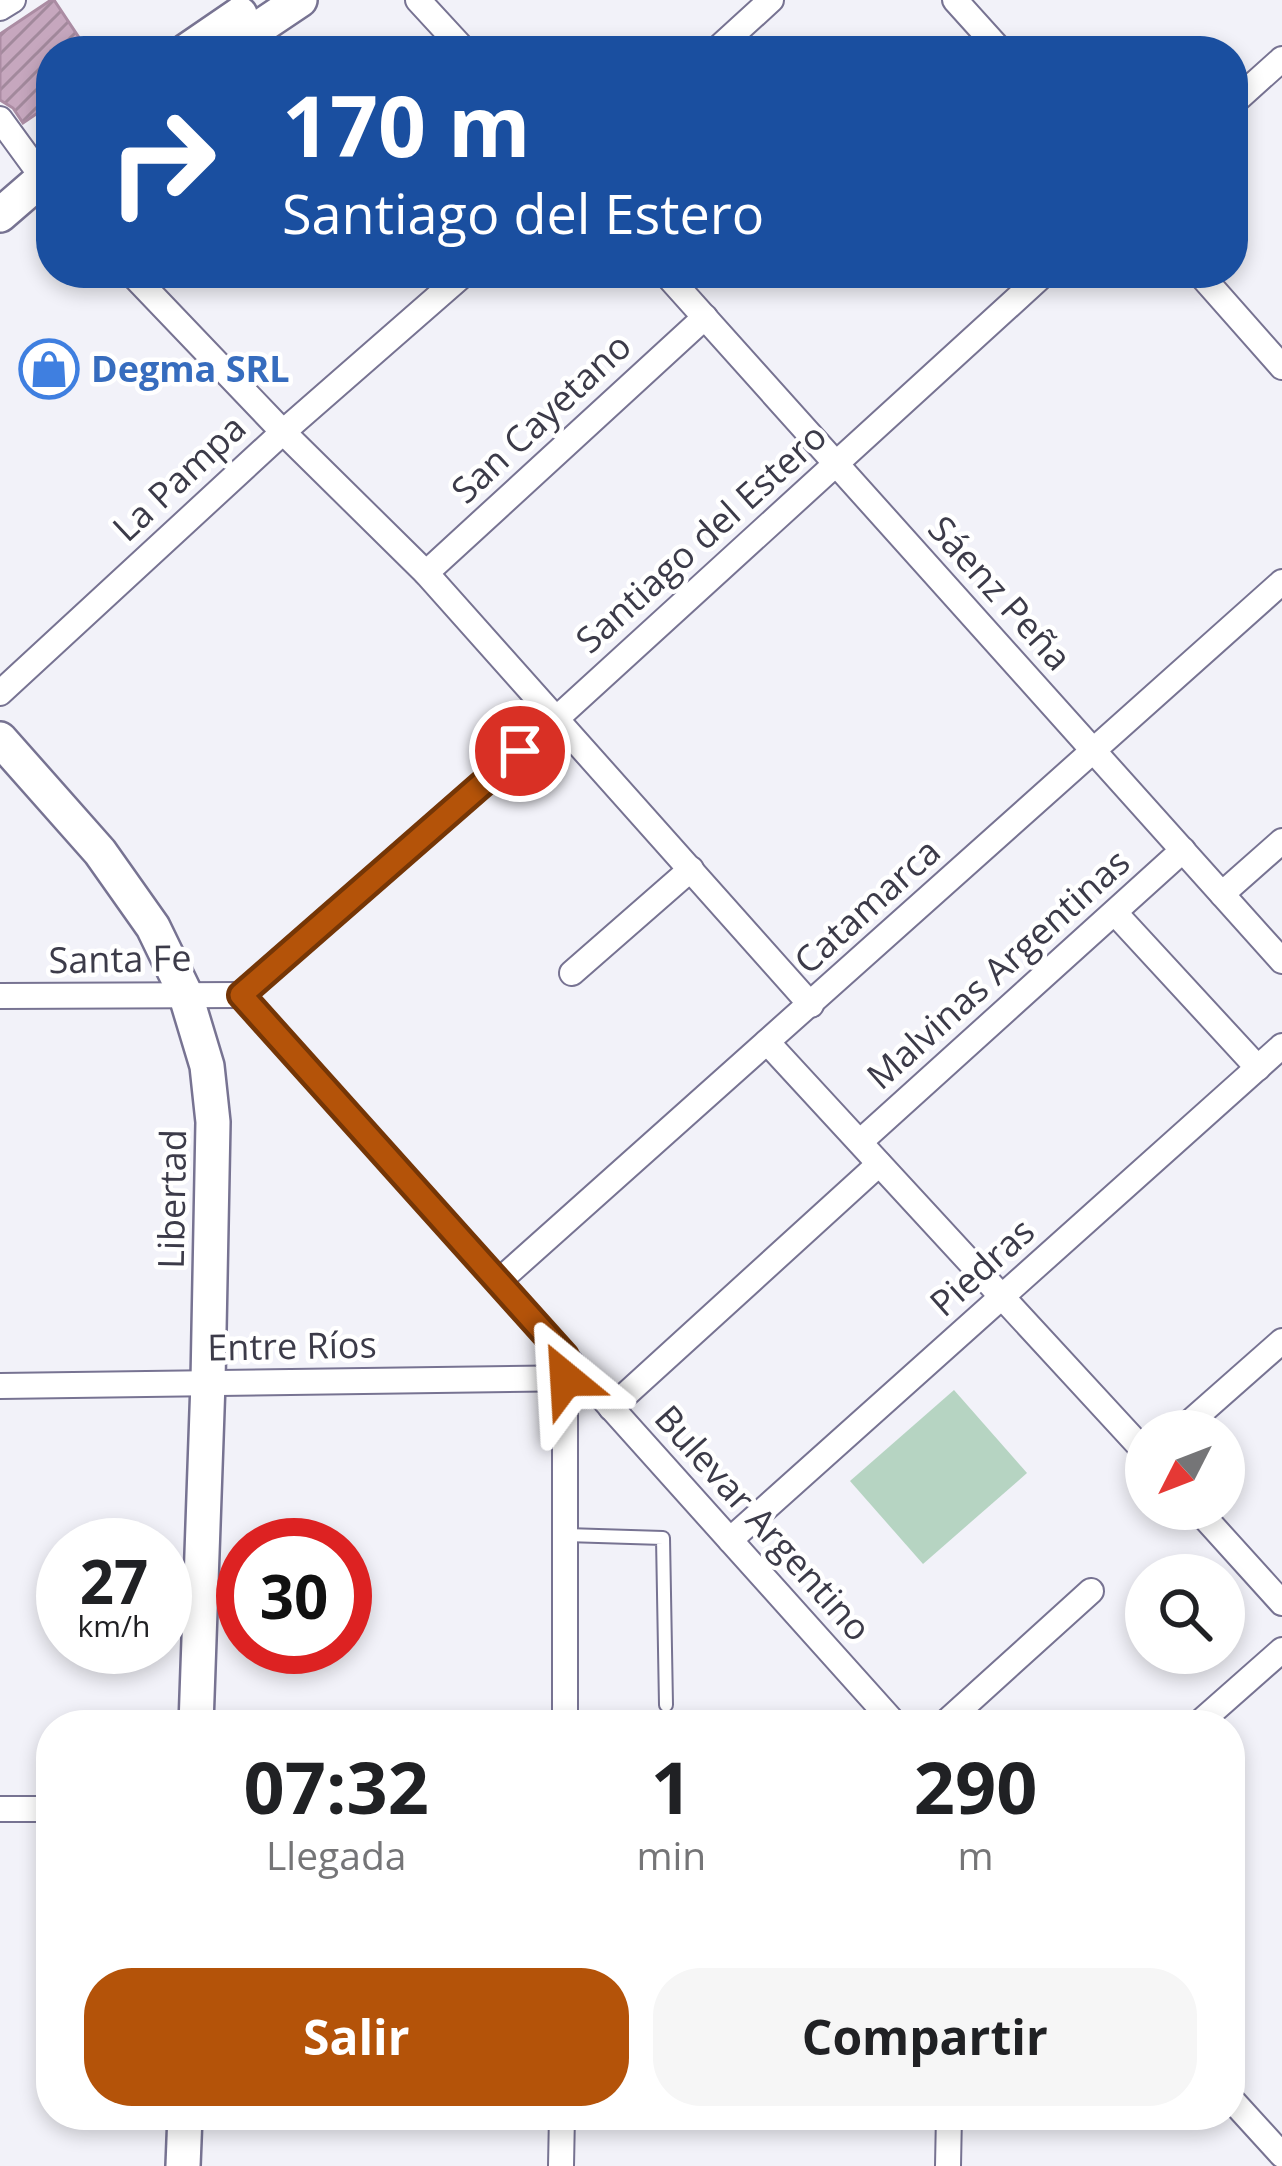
<!DOCTYPE html>
<html lang="es">
<meta charset="utf-8">
<style>
:root{--surface:#fff;--page:#f6f6f6;--text:#202124;--muted:#757577;--accent:#b45309}
body{margin:0;font-family:"Open Sans",sans-serif;background:var(--page);color:var(--text);height:100vh;display:flex;flex-direction:column;font-size:45px;white-space:nowrap}
*{box-sizing:border-box;margin:0}
p{font-size:39px;color:var(--muted)}
.icon{flex:none;width:66px;height:66px;fill:none;stroke:currentColor;stroke-width:2;stroke-linecap:round;stroke-linejoin:round}
.map{position:relative;flex:1;overflow:hidden}
.panel{position:absolute;left:36px;top:1710px;width:1209px;height:420px;display:flex;flex-direction:column;background:var(--surface);border-radius:48px;box-shadow:0 6px 18px #0003}
.panel>*{flex:none}
.banner{position:absolute;left:36px;top:36px;width:1212px;height:252px;border-radius:48px;box-shadow:0 6px 18px #0003;background:#1a4fa0;color:#fff;overflow:hidden}
.needle{width:78px;rotate:228deg}
.fabs{position:absolute;left:1125px;top:1410px;display:grid;gap:24px}
.fabs a{display:grid;place-items:center;width:120px;height:120px;border-radius:50%;background:var(--surface);box-shadow:0 6px 18px #0003;font-size:60px}
.speed{position:absolute;left:36px;top:1518px;display:flex;gap:24px;font-size:60px;font-weight:700;text-align:center}
.speed>*{display:grid;place-content:center;width:156px;height:156px;border-radius:50%;background:var(--surface);box-shadow:0 6px 18px #0003;line-height:1}
.speed small{font-size:30px;font-weight:400}
.speed .limit{border:18px solid #d22;background:#fff;color:#111}
.pin{position:absolute;display:grid;place-items:center;width:102px;height:102px;color:#fff;margin:-51px;border:6px solid #fff;border-radius:50%;box-shadow:0 3px 12px #0007}
.me{position:absolute;width:132px;margin:-66px;rotate:333deg;stroke-linejoin:round;filter:drop-shadow(0 0 9px #0008)}
.turn{display:flex;align-items:center;gap:42px;height:252px;padding:0 48px;font-size:54px}
.turn .icon{width:156px;height:156px;stroke-width:2.5}
.turn b{display:block;font-size:84px;line-height:102px}
.eta{display:flex;justify-content:space-evenly;align-items:center;height:204px;text-align:center}
.eta b{font-size:72px;font-weight:700;line-height:84px}
.primary-button{display:flex;gap:24px;margin-top:auto;padding:24px 48px}
.primary-button a{flex:1;height:138px;border-radius:48px;background:var(--accent);color:#fff;font-size:48px;font-weight:700;line-height:138px;text-align:center}
.primary-button a+a{background:var(--page);color:var(--text)}
.map>svg:first-child{display:block}
</style>
<div class="map">
<svg width="1282" height="2166" viewBox="0 0 1282 2166">
<defs>
<pattern id="building-hatch" width="6" height="6" patternUnits="userSpaceOnUse" patternTransform="scale(3)"><rect width="6" height="6" fill="#c6a7be"/><path d="M-1 1l2-2M0 6l6-6M5 7l2-2" fill="none" stroke="#a2899c"/></pattern>
</defs>
<rect width="100%" height="100%" fill="#f2f2f9"/>
<polygon fill="#b6d4c2" points="954,1390 1027,1473 923,1564 850,1481"/>
<polygon fill="url(#building-hatch)" stroke="#ab8ca3" stroke-width="3" points="51,0 54,0 88,51 51,51 51,104 23,123 13,108 0,100 0,34"/>
<g fill="none" stroke-linecap="round" stroke-linejoin="round">
<g stroke="#777392" stroke-width="16">
<polyline id="service" points="566,1535 663,1538 666,1705"/>
</g>
<g stroke="#777392" stroke-width="28">
<g id="minor">
<polyline points="418,0 465,51"/>
<polyline points="955,0 1001,51"/>
<polyline points="0,8 13,0"/>
<polyline points="715,51 771,0"/>
<polyline points="1233,103 1282,59"/>
<polyline points="0,119 51,189"/>
<polyline points="131,273 283,432 426,573 811,1005"/>
<polyline points="665,273 1282,961"/>
<polyline points="1199,273 1282,367"/>
<polyline points="426,573 705,317"/>
<polyline points="0,693 283,432 465,273"/>
<polyline points="1222,894 1282,841"/>
<polyline points="1115,913 1258,1068"/>
<polyline points="572,973 691,869"/>
<polyline points="241,995 555,720 1045,273"/>
<polyline points="241,995 896,1725"/>
<polyline points="0,996 241,995"/>
<polyline points="767,1042 1146,1453"/>
<polyline points="861,1141 1183,850"/>
<polyline points="498,1282 1282,582"/>
<polyline points="565,1365 565,1725"/>
<polyline points="0,1386 585,1378"/>
<polyline points="611,1408 879,1164"/>
<polyline points="1180,1431 1282,1341"/>
<polyline points="1197,1509 1282,1603"/>
<polyline points="730,1540 1282,1046"/>
<polyline points="943,1725 1091,1591"/>
<polyline points="1197,1725 1282,1650"/>
<polyline points="0,1809 51,1809"/>
<polyline points="1230,2098 1282,2155"/>
<polyline points="561,2166 562,2115"/>
<polyline points="948,2166 949,2115"/>
</g>
</g>
<g stroke="#777392" stroke-width="38">
<g id="secondary">
<polyline points="186,51 240,14"/>
<polyline points="224,51 300,0"/>
<polyline points="0,215 51,171"/>
<polyline points="0,739 100,852 153,927 185,993 207,1066 213,1122 208,1382 196,1725"/>
<polyline points="183,2166 185,2115"/>
</g>
</g>
<use href="#service" stroke="#fff" stroke-width="12"/>
<use href="#minor" stroke="#fff" stroke-width="24"/>
<use href="#secondary" stroke="#fff" stroke-width="33"/>
</g>
<g fill="none" stroke-linecap="round" stroke-linejoin="round">
<g stroke="#753606" stroke-width="30">
<polyline id="route" points="520,751 241,995 565,1356 566,1379"/>
</g>
<use href="#route" stroke="#b45309" stroke-width="21"/>
</g>
<defs>
<g id="shop-ring" transform="scale(3)"><circle r="9.5" fill="#fff" stroke="#3f7fe0" stroke-width="1.5"/><path d="M-5-2.5h2.3a2.7 3.5 0 0 1 5.4 0H5L5.5 6h-11ZM-1.5-2.5h3a1.5 2.3 0 0 0-3 0Z" fill="#3f7fe0"/></g>
</defs>
<g fill-rule="evenodd">
<use href="#shop-ring" x="49" y="369"/>
</g>
<g text-anchor="middle" stroke-width="9" stroke-linejoin="round" paint-order="stroke">
<g font-size="36" font-weight="bold" fill="#366cbe" stroke="#fff" text-anchor="start">
<text x="91" y="382">Degma SRL</text>
</g>
<g font-size="36" fill="#3c3b49" stroke="#fff">
<text transform="translate(541 418) rotate(-43)" y="13">San Cayetano</text>
<text transform="translate(179 478) rotate(-43)" y="13">La Pampa</text>
<text transform="translate(701 538) rotate(-42)" y="13">Santiago del Estero</text>
<text transform="translate(1000 593) rotate(48)" y="13">Sáenz Peña</text>
<text transform="translate(867 906) rotate(-42)" y="13">Catamarca</text>
<text transform="translate(120 959) rotate(-1)" y="13">Santa Fe</text>
<text transform="translate(998 969) rotate(-42)" y="13">Malvinas Argentinas</text>
<text transform="translate(172 1199) rotate(-89)" y="13">Libertad</text>
<text transform="translate(982 1267) rotate(-42)" y="13">Piedras</text>
<text transform="translate(292 1346) rotate(-1)" y="13">Entre Ríos</text>
<text transform="translate(763 1523) rotate(48)" y="13">Bulevar Argentino</text>
</g>
</g>
</svg>
<div class="fabs">
<a><svg class="needle" viewBox="-14 -14 28 28"><path d="M0-13l5 13h-10z" fill="#e53935"/><path d="M0 13l5-13h-10z" fill="#757577"/></svg></a>
<a><svg class="icon" aria-label="search" viewBox="0 0 24 24"><circle cx="10" cy="10" r="6"/><path d="M15 15l6 6"/></svg></a>
</div>
<div class="speed"><div>27<small>km/h</small></div><div class="limit">30</div></div>
<div class="pin" style="left:520px;top:751px;background:#d93025"><svg class="icon" aria-label="arrive" viewBox="0 0 24 24"><path d="M6 21V4h12l-3 4 3 4H6"/></svg></div>
<svg class="me" style="left:566px;top:1379px" viewBox="-20 -20 40 40"><path d="M0-17L14 15 0 8-14 15z" fill="#b45309" stroke="#fff" stroke-width="4"/></svg>
<div class="banner">
<div class="turn"><svg class="icon" aria-label="right" viewBox="0 0 24 24"><path d="M7 20v-9h11M14 6l5 5-5 5"/></svg><div><b>170 m</b>Santiago del Estero</div></div>
</div>
<section class="panel">
<div class="eta">
<div><b>07:32</b><p>Llegada</p></div>
<div><b>1</b><p>min</p></div>
<div><b>290</b><p>m</p></div>
</div>
<div class="primary-button"><a>Salir</a><a>Compartir</a></div>
</section>
</div>
